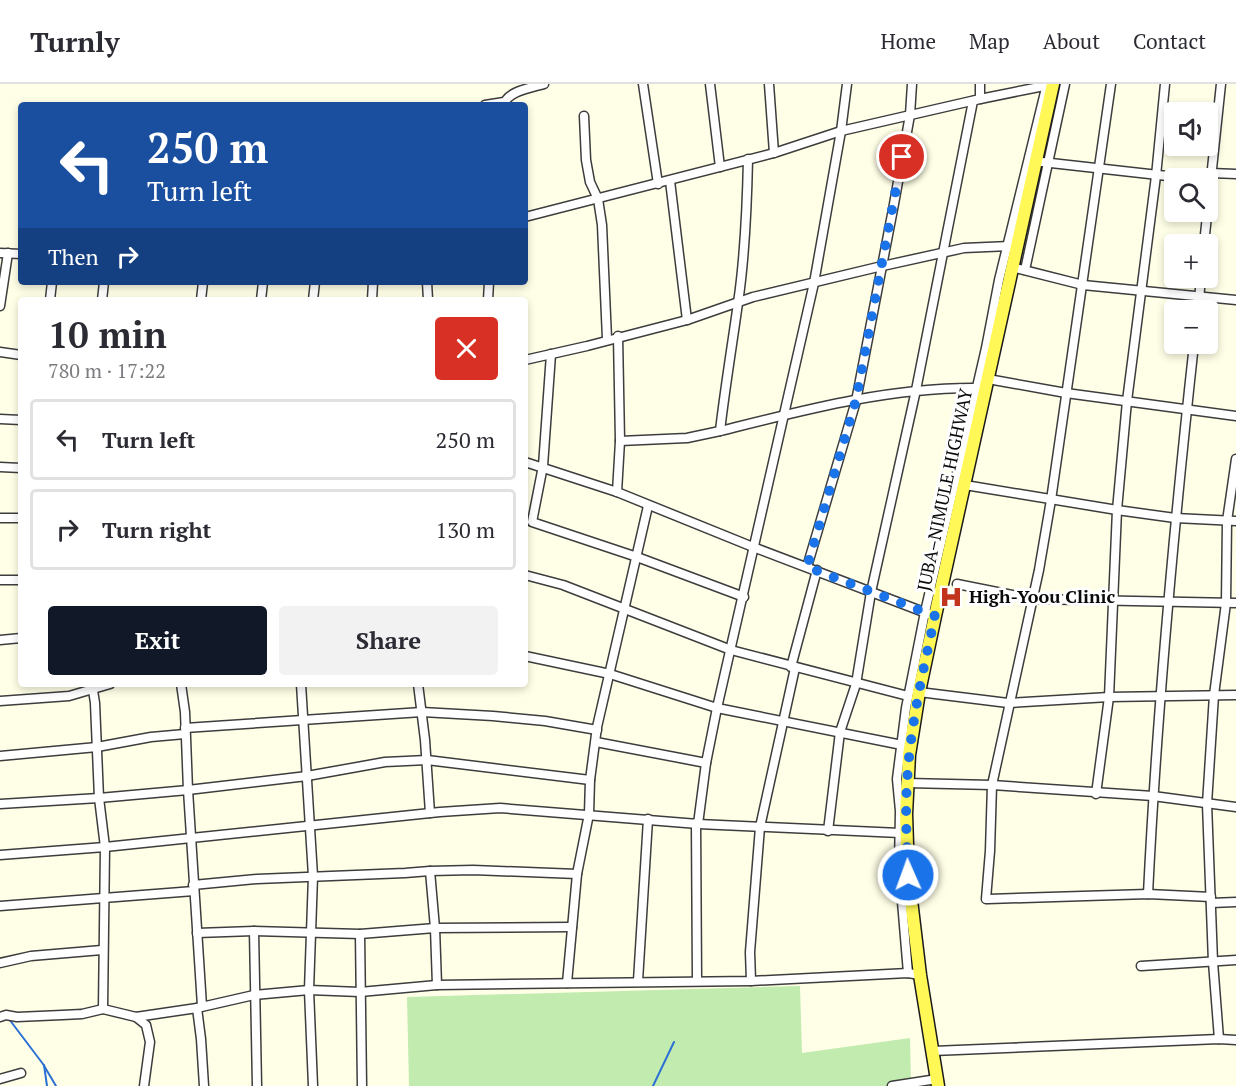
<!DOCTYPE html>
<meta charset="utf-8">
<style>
:root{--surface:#fff;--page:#f2f2f3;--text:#2b2b33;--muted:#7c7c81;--line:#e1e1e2;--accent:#111827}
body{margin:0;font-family:"PT Serif",serif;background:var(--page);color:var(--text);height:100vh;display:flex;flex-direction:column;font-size:22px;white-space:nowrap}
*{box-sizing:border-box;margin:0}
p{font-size:20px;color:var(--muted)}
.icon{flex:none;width:33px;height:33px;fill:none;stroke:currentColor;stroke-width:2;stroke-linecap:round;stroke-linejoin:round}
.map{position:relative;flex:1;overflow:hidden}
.sheet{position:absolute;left:18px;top:213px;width:510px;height:390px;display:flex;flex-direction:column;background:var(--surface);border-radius:6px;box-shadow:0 3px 9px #0003}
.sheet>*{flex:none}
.top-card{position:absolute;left:18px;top:18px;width:510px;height:183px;border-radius:6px;box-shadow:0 3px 9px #0003;background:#1a4fa0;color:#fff;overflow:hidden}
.fabs{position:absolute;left:1164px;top:18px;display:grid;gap:12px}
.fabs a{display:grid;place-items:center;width:54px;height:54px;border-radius:6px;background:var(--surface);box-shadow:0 3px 9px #0003;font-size:30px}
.pin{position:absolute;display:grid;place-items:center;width:51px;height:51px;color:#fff;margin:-26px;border:3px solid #fff;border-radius:50%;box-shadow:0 2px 6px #0007}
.me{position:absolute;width:66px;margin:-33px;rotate:358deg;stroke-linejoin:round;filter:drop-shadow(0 0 4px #0008)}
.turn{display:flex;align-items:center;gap:21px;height:126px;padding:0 30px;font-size:27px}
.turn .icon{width:78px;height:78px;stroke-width:2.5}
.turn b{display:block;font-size:42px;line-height:51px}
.then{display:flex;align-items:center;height:57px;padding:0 30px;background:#0003;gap:12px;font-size:22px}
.round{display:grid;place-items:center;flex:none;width:63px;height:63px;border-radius:6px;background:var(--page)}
.head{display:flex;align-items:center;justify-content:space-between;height:102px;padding:0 30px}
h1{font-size:36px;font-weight:700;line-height:45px}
.action{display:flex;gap:12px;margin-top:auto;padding:12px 30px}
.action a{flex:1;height:69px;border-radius:6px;background:var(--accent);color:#fff;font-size:24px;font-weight:700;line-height:69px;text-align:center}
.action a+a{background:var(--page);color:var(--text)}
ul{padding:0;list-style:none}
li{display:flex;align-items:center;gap:18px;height:81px;margin:0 12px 9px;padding:0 18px;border:3px solid var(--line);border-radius:6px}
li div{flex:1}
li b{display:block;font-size:22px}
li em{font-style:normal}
header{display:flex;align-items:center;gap:36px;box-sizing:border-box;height:84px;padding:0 30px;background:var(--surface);border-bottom:2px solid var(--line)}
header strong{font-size:28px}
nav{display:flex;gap:33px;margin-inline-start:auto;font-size:21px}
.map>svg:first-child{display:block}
</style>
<header>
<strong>Turnly</strong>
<nav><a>Home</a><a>Map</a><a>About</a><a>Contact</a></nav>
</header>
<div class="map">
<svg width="1236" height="1002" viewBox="0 0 1236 1002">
<rect width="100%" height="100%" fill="#ffffe7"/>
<polygon fill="#c2ebb0" points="800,902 802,969 910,954 911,1002 409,1002 407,913"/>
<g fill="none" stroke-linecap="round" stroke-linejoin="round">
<g stroke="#2c70d4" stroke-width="2">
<polyline points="9,935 43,980 56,1002"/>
<polyline points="44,981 47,1002"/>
<polyline points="653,1002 674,958"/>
</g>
<g stroke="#3d3d3d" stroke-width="11">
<g id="minor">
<polyline points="643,0 658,100"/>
<polyline points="710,0 720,83"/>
<polyline points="769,0 774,69"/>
<polyline points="980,15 980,0"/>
<polyline points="485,21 504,18"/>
<path d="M504,21c3,-14 27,-17 40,-21"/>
<polyline points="584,32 586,76 590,98 598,115 602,141 607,255"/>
<path d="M748,75c-1,48 -3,97 -10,144 -6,43 -13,85 -18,128 84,-21 170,-44 257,-43"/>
<polyline points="1042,78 1185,94"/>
<polyline points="1186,94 1211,89 1236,90"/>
<polyline points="670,97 687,236"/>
<polyline points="525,133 774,69 841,47 980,15 1049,1"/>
<polyline points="1204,160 1221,0"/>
<polyline points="0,169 21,170"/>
<polyline points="1012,183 1083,201 1236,216"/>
<polyline points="1025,186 1065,0"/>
<polyline points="427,198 428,216"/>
<polyline points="50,216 52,198"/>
<polyline points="102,216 104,198"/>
<polyline points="201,216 203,198"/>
<polyline points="261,216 263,198"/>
<polyline points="313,216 315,198"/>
<polyline points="372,216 373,198"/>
<polyline points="488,216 489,198"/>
<polyline points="0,222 8,169"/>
<polyline points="1198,226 1201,194"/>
<polyline points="0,268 21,271"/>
<polyline points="551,270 543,382 532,438 637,473 744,513"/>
<polyline points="525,276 587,262 687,236 753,213 878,183 964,164 1010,162"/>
<polyline points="988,295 1066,309 1236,332"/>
<polyline points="0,335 21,336"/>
<polyline points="620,357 687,354 720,347"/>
<polyline points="525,378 617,408 753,463 929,530"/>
<polyline points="0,383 21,384"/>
<polyline points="965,401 1117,426 1175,434 1236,437"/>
<polyline points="617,408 620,357 618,252"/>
<polyline points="0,434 21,434"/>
<polyline points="807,483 856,317 894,120 910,31 912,0"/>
<polyline points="525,491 563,501 731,566 908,612"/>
<polyline points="0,496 21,496"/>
<polyline points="957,500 1032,515 1236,519"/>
<polyline points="0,556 21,554"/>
<polyline points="525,572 610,590 717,624 902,661"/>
<polyline points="791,583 817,486"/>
<polyline points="92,600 95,619 99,714 105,763 103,925"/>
<polyline points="181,600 185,628 188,706 202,922"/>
<polyline points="301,600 313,792 309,906 313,1002"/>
<polyline points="418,600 425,656 430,729"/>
<polyline points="919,608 1008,619 1109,613 1236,611"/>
<polyline points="0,617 69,612 110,600"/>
<polyline points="185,644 422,628 493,632 545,637 597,646"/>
<polyline points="596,658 706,679"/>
<polyline points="0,672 97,663 151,653 185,650"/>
<polyline points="907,699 992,701 1153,712 1236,723"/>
<polyline points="1096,710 1109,613 1117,426 1127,317 1156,92 1165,0"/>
<polyline points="0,720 99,714 188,706 307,692 385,678 427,676 590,696"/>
<polyline points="696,739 697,897"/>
<polyline points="698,740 706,679 717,624 814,199 841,47 847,0"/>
<polyline points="828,747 840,648 856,600 871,508 916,306 973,17"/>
<polyline points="0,771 105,763 440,728 500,724 698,740 900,749"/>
<polyline points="430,787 435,844 437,901"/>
<polyline points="193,801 257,795 405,789 430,787 473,786 577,790"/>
<path d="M1148,810c9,-184 26,-368 46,-550"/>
<polyline points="986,815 990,767 992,701 1039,486 1051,416 1111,0"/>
<polyline points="988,815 1148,810 1211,813"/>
<polyline points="1211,819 1236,818"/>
<polyline points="0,822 194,807"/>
<polyline points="254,847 257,1002"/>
<polyline points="197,849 254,847 360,850 435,844 572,843"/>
<polyline points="360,850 362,1002"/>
<polyline points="0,879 31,872 102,866"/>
<polyline points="1141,882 1236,876"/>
<polyline points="908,889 899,782 900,727 897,695 906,624 925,528 986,264 999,196 1047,0"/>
<polyline points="638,897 648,735"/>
<polyline points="751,897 750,868 760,743 795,584"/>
<polyline points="567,899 577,790 589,730 590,696 597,643 648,422"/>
<polyline points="197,924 201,955 204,1002"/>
<polyline points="0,933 6,931 17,933 62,931 82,930 103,925 136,933 197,924 254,911 309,906 360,908 437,901 751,897 908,889 920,891"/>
<polyline points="136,933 146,941 150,958 144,1002"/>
<polyline points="1219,955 1213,878 1207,720 1214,611 1226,519 1227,437 1236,375"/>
<polyline points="933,967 1219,955 1236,956"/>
<polyline points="0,995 21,989"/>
<polyline points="892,1002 937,995"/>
</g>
</g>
<g stroke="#1b1b1b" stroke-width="15">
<polyline id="primary" points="938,1002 920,891 908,791 906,730 909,671 919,608 935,532 1053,0"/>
</g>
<use href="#minor" stroke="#fff" stroke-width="8"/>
<use href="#primary" stroke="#fff857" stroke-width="12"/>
</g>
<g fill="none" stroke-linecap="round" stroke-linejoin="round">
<path stroke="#1a73e8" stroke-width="10" stroke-dasharray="0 18" d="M902,73l-46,243 -49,167 128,49c-12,55 -25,111 -28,167 -2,31 0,62 1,92"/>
</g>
<defs>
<g id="hospital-bare" transform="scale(1.8)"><path d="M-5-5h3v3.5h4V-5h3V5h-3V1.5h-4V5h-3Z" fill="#c0351c" stroke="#fff" stroke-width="2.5" paint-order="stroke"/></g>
</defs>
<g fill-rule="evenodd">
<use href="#hospital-bare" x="951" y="513"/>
</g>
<g text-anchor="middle" stroke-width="6" stroke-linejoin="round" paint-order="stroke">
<g font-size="18" fill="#0a0a0a" stroke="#fff">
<text transform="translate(945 406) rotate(-78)" y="6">JUBA–NIMULE HIGHWAY</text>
</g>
<g font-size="18" font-weight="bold" fill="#0a0a0a" stroke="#fff" text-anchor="start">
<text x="969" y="519">High-Yoou Clinic</text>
</g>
</g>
</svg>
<div class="fabs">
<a><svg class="icon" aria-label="sound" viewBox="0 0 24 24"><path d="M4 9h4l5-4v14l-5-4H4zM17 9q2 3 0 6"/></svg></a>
<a><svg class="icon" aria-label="search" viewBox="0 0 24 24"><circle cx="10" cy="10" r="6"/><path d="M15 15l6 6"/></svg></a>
<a>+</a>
<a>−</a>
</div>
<div class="pin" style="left:902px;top:73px;background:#d93025"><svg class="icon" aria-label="arrive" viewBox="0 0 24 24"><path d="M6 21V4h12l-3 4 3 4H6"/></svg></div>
<svg class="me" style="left:908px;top:791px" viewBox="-20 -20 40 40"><circle r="17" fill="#1a73e8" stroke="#fff" stroke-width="3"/><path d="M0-11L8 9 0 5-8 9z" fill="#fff"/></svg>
<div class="top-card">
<div class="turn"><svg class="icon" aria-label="left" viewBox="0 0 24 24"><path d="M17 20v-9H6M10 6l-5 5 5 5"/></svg><div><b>250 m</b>Turn left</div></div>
<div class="then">Then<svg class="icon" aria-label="right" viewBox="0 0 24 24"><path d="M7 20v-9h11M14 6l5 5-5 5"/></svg></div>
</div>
<section class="sheet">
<div class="head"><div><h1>10 min</h1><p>780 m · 17:22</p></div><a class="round" style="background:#d93025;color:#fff"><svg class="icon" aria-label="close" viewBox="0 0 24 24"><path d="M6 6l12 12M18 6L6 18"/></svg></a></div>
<ul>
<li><svg class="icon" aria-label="left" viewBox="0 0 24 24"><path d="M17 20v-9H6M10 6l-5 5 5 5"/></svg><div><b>Turn left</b></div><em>250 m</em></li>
<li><svg class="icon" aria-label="right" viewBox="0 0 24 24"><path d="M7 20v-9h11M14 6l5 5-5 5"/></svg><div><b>Turn right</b></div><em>130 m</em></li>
</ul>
<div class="action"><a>Exit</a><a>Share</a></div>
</section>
</div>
